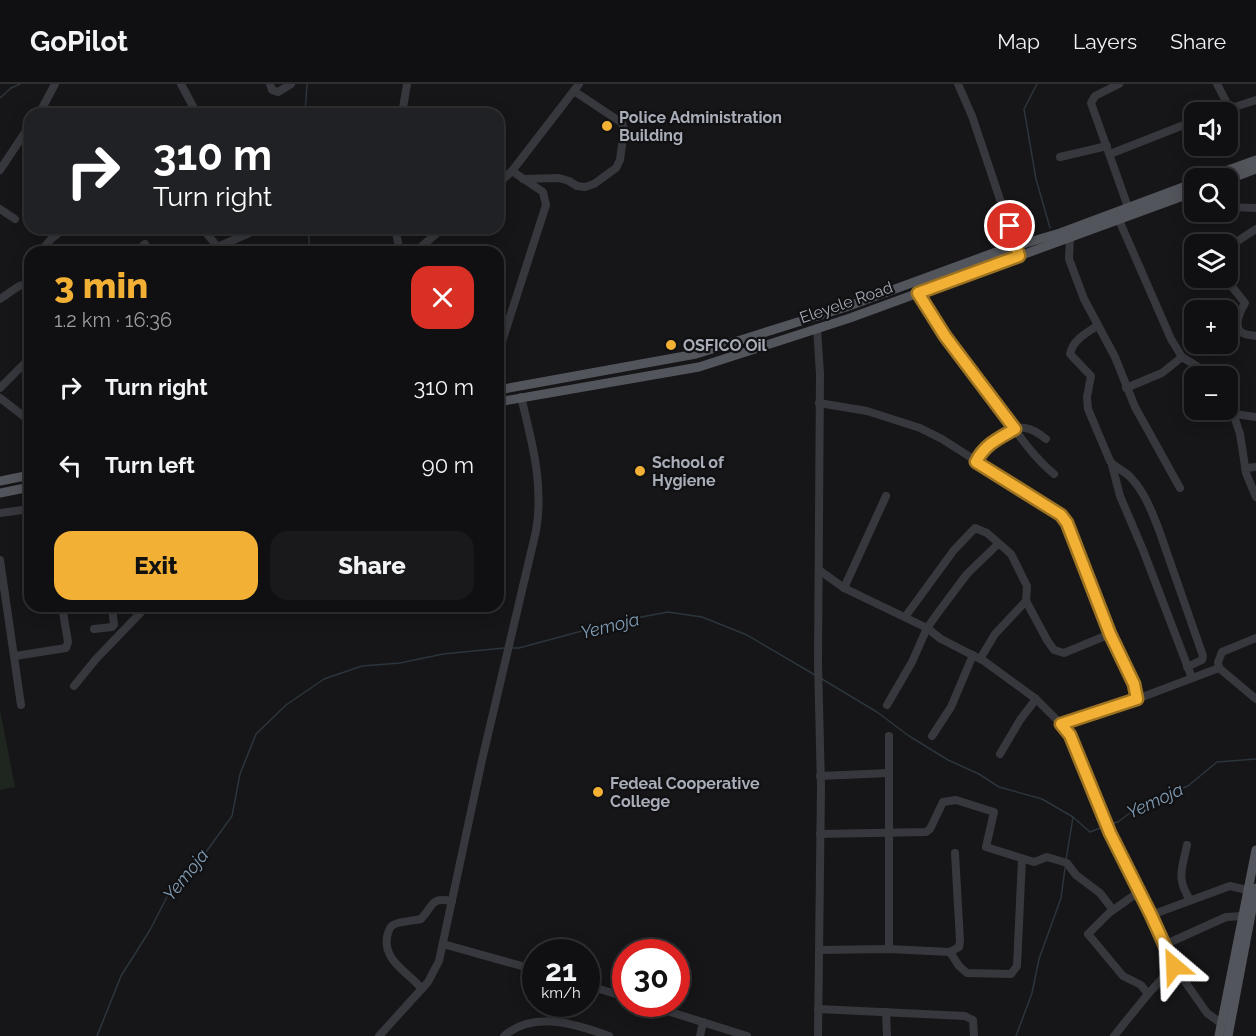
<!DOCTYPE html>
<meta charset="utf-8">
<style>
:root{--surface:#101012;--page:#19191b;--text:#f1f3f6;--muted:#9c9d9f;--line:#303032;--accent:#f2b134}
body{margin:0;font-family:Raleway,sans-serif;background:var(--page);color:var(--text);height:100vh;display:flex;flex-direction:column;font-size:22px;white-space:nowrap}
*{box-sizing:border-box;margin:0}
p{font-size:20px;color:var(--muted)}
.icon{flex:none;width:33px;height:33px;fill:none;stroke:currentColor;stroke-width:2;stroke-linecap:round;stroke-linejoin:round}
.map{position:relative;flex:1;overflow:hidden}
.details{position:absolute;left:24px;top:162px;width:480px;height:366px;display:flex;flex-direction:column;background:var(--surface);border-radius:18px;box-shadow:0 3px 15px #0003,0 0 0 2px var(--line)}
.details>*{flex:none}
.hud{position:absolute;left:24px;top:24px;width:480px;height:126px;border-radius:18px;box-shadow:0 3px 15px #0003,0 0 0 2px var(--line);background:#202124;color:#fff;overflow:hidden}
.tools{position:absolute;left:1184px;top:18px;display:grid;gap:12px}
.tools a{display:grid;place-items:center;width:54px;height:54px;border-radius:12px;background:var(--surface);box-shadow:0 3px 15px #0003,0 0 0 2px var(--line);font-size:30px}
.speed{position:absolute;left:522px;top:855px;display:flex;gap:12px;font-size:30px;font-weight:700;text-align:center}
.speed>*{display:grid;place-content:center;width:78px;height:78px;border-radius:50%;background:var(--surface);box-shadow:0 3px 15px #0003,0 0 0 2px var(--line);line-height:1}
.speed small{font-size:15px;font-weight:400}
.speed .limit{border:9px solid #d22;background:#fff;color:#111}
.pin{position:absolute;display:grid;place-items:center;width:51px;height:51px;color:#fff;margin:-26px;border:3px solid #fff;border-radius:50%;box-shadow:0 2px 6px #0007}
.me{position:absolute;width:66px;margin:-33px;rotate:334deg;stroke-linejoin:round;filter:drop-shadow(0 0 4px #0008)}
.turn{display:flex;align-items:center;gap:21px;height:126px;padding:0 30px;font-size:27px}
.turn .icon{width:78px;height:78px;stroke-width:2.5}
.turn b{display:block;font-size:42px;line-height:51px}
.round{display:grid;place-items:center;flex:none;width:63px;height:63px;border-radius:18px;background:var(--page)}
.headline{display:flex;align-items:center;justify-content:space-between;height:102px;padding:0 30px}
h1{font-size:36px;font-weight:800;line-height:45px;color:var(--accent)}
.button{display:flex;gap:12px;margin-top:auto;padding:12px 30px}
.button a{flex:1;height:69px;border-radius:18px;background:var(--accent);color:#111;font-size:24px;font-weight:800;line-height:69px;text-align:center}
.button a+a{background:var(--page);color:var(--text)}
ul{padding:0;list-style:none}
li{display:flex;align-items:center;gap:18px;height:78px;padding:0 30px}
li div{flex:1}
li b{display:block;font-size:22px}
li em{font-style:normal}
header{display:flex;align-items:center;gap:36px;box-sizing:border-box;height:84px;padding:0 30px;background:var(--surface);border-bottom:2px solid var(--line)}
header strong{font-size:28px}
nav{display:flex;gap:33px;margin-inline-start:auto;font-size:21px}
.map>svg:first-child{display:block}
</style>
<header>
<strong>GoPilot</strong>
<nav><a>Map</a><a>Layers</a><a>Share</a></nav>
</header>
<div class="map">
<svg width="1256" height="952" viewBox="0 0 1256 952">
<rect width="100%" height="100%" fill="#161618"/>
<polygon fill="#1e261f" points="0,626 15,703 0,706"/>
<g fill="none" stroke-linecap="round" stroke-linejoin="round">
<g stroke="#2c353c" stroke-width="1.5">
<polyline points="1037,0 1024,25 1036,95 1050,144"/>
<polyline points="0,14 11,4 20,0"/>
<polyline points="305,30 307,0"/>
<polyline points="308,144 310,168"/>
<polyline points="512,564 519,564 615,538 668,528 702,533 747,551 815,591"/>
<polyline points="822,595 877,628 909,652 948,676 979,690 999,703 1042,715 1073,733 1090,748 1103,743"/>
<polyline points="1110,740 1118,738 1142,720 1188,702 1217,678 1256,675"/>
<polyline points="1066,776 1073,733"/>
<polyline points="97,952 121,892 150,846 171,805 206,768 232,732 240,690 256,650 286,621 324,595 362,582 400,579 443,570 504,564"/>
<polyline points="1016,952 1032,909 1039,875 1061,814 1065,784"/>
</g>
<g stroke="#37383d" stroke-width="8">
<polyline points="181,0 197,30"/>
<polyline points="270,0 272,6 278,8 291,0"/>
<polyline points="958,0 972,32 1019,172"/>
<polyline points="1119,0 1095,12 1091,19 1128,123"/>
<polyline points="1217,0 1230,25"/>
<polyline points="1219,28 1256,16"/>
<polyline points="39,30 55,0"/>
<polyline points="402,30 407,0"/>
<polyline points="1110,70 1194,37"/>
<polyline points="1060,73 1107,62"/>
<polyline points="0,86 30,41"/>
<polyline points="523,95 559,94 569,97 577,102 585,103 594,100 616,84 620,76 624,45 622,39 574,7"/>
<polyline points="498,100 512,87 579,0"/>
<polyline points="1227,123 1256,124"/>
<polyline points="0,125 15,135"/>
<polyline points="1119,136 1171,255 1182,273 1213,292"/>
<polyline points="202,144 217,162"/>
<polyline points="395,144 400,168"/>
<polyline points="1070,154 1069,175 1084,215 1115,273 1135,323 1180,404"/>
<polyline points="1227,164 1256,145"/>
<polyline points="40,168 52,154 65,144"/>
<polyline points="136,168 145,160"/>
<polyline points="206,168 261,144"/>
<polyline points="415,168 443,144"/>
<path d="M1225,194l20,25c-4,6 -12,23 -4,29 3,3 11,3 15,4"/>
<path d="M918,209c23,37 49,71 75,106 21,28 34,52 61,75"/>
<polyline points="0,215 19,202 30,199"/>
<path d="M1097,242c-11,7 -24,14 -27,28l21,22 -4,21 1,12 22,52c6,8 16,10 22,18 13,14 20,33 27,51l44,126 -1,4 -15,7"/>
<polyline points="817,244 820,290 818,579 821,702 818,952"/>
<polyline points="498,270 546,121 543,108 512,87"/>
<polyline points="0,304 30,274"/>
<polyline points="1126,304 1162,289 1182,273"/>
<polyline points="1227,311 1240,350 1246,389 1256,413"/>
<polyline points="0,314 30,337"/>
<polyline points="819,319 867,327 920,344 942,355 1061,431 1067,439 1110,550 1134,600 1137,615"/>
<polyline points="1235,330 1256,333"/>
<path d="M976,378c7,-14 33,-37 49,-34 8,1 15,6 21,11"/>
<polyline points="1112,381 1120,412 1143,466 1192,594"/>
<polyline points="1245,384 1256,383"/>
<polyline points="0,429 30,425"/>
<polyline points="0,476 21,621"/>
<polyline points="819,486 844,504 927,544 941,555 984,577 1036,615 1061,640 1070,651 1110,749 1151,831 1174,882 1207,929 1226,943"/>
<polyline points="844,504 886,412"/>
<polyline points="905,533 954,466 975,444 987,449 1011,470 1027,502 1026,517 1047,556 1054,566 1064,569 1110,550"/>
<polyline points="94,545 112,543 114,541 112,522"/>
<polyline points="15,572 66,564 68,558 62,522"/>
<polyline points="980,575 995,550 1026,517"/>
<polyline points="1219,584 1256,615"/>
<polyline points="74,602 96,575 147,522"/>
<polyline points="887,621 912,578 927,544 940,526 967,490 998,460"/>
<polyline points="1061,640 1137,615 1219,584 1218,578 1222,568 1256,554"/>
<polyline points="932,652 951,623 973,571"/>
<polyline points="1000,670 1020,636 1036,615"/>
<polyline points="820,692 889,689"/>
<polyline points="820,750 926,748 930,745 943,718 956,716 994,728 986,763 1034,778 1047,773 1067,779 1076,791 1100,809 1113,826"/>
<path d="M1187,761c-5,24 -11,33 3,55"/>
<polyline points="1140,807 1109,829 1088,850 1123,892 1141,901 1148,910"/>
<polyline points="1151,831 1230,802 1247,806"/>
<polyline points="443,860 536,886"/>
<polyline points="1164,861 1226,833 1243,832"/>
<polyline points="889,865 889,652"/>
<polyline points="819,866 889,865 950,868 959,863 960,857 955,769"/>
<polyline points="950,868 959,882 967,889 1011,890 1017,882 1022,775"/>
<polyline points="586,901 626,913"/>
<path d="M422,905c-14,-17 -39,-28 -35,-52 1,-4 2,-10 6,-12 8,-4 20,-4 28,-6 13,-14 9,-22 31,-18"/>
<polyline points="645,920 747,952"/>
<polyline points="818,925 965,932 973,936 974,952"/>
<polyline points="886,928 887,952"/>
<path d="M379,952l49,-54 11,-21 43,-201 54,-229c8,-46 -4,-89 -15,-134"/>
<path d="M504,952c30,-26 72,-12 105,0"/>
<polyline points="700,952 703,938"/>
<polyline points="1114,952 1148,910 1174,882"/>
</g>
<g stroke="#53555c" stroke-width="9">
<polyline points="1206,94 1256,76"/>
<polyline points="1227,96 1256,85"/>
<polyline points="498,306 696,270 846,223 996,168 1060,149 1194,99"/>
<polyline points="498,318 699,283 850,234 1194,108"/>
<polyline points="0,397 30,391"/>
<polyline points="0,409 30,403"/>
<polyline points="1219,952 1256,766"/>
<polyline points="1228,952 1256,804"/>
</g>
</g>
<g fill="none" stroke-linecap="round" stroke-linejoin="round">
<g stroke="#9d7322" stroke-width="15">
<path id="route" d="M1010,142l9,30 -101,37 27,43 70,93c-16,9 -31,16 -39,33l85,53 6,8 43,111 24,50 3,15 -76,25 9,11 40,98 41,82 23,51"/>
</g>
<use href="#route" stroke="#f2b134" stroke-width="10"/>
</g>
<g fill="#f2b134" stroke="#111113" stroke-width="2">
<circle cx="607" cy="42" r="6"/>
<circle cx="671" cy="261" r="6"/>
<circle cx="640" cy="387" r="6"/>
<circle cx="598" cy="708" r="6"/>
</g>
<g text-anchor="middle" stroke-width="4.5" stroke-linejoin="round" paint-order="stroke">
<g font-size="16" font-weight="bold" fill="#a8adb8" stroke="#111113" text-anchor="start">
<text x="619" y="39">Police Administration<tspan x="619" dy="18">Building</tspan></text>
<text x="683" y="267">OSFICO Oil</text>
<text x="652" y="384">School of<tspan x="652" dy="18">Hygiene</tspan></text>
<text x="610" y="705">Fedeal Cooperative<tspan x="610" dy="18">College</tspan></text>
</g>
<g font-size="16" fill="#a8adb8" stroke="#111113">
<text transform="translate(846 218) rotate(-19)" y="6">Eleyele Road</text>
</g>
<g font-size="18" font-style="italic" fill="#7f9bb3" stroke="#111113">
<text transform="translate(610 542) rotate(-14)" y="6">Yemoja</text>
<text transform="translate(1155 717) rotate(-25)" y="6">Yemoja</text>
<text transform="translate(186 791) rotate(-51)" y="6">Yemoja</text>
</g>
</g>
</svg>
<div class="tools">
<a><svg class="icon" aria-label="sound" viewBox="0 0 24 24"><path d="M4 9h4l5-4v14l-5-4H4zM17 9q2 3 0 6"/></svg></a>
<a><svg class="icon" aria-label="search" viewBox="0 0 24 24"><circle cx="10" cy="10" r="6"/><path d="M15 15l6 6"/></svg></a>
<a><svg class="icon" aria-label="layers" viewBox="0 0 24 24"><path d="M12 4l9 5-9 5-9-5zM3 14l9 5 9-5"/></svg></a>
<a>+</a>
<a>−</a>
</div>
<div class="speed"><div>21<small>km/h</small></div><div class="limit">30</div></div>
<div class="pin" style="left:1010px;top:142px;background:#d93025"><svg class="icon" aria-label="arrive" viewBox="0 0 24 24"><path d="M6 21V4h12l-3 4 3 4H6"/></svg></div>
<svg class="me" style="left:1174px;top:882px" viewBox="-20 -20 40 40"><path d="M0-17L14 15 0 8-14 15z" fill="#f2b134" stroke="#fff" stroke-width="4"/></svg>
<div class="hud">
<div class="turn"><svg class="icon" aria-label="right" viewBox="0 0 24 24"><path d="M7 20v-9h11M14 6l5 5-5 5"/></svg><div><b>310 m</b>Turn right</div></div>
</div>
<section class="details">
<div class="headline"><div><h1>3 min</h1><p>1.2 km · 16:36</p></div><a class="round" style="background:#d93025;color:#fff"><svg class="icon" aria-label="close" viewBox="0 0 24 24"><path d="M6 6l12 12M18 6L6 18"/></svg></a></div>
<ul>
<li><svg class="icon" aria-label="right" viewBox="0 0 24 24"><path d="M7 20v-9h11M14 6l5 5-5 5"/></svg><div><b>Turn right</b></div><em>310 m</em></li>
<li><svg class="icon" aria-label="left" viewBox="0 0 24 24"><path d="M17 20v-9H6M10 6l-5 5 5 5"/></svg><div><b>Turn left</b></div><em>90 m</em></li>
</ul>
<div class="button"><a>Exit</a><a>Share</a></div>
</section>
</div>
